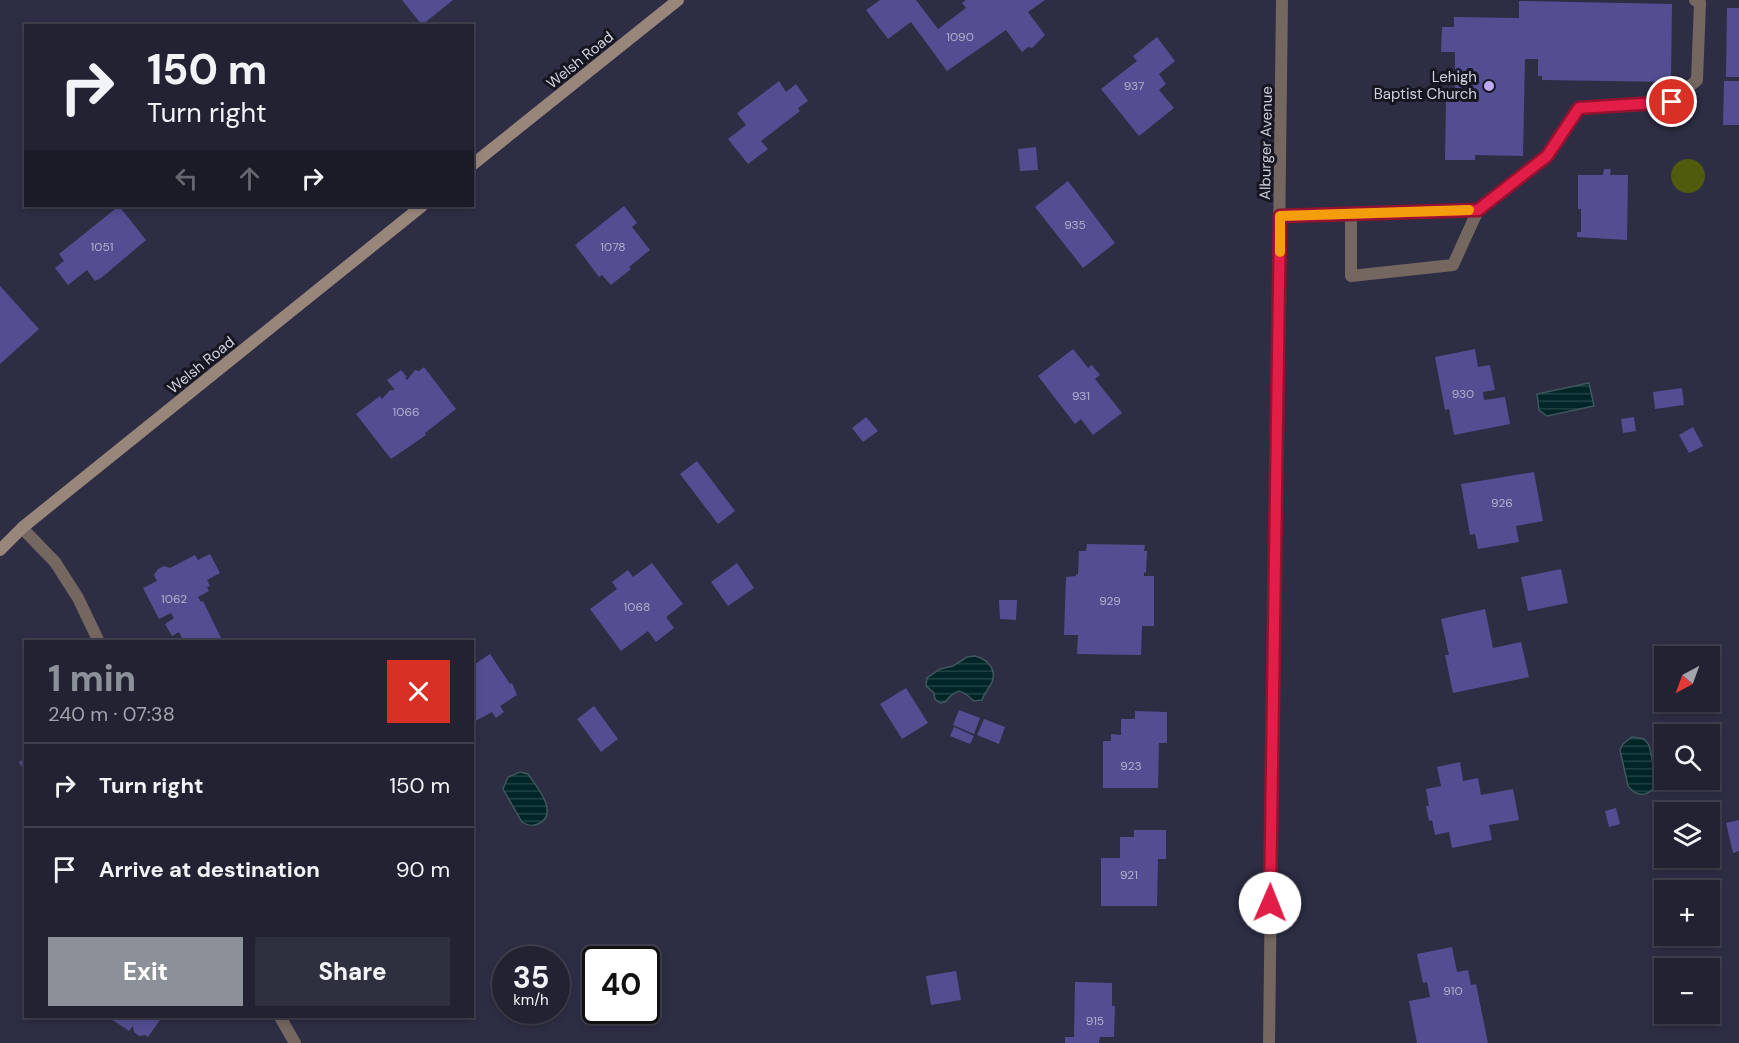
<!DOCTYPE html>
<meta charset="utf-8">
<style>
:root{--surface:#223;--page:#2e2f3f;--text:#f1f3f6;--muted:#a2a4ac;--line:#3f3f4e;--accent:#8c9099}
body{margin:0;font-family:"DM Sans",sans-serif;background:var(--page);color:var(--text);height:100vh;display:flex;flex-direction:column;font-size:22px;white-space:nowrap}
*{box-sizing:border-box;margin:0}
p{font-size:20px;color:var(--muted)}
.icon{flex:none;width:33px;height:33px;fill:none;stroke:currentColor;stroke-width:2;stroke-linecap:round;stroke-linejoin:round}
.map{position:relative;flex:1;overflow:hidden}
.panel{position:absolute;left:24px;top:640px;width:450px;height:378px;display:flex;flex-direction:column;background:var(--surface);border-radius:0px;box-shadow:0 3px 9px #0003,0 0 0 2px var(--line)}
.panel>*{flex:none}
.top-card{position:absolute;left:24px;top:24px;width:450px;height:183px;border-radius:0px;box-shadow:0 3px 9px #0003,0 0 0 2px var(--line);background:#223;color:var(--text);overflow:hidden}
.needle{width:39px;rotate:221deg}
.tools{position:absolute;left:1654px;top:646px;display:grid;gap:12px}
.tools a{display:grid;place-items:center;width:66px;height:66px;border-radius:0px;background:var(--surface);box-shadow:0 3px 9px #0003,0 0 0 2px var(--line);font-size:30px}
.speed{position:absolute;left:492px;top:946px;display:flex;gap:12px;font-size:30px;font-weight:700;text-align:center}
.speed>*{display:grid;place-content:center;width:78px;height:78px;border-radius:50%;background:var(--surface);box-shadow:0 3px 9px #0003,0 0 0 2px var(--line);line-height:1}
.speed small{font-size:15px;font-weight:400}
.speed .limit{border:3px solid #111;border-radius:9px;background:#fff;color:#111}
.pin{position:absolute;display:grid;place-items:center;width:51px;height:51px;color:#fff;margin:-26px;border:3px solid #fff;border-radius:50%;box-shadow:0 2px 6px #0007}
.me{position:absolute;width:66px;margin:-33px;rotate:1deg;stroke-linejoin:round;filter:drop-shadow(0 0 4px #0008)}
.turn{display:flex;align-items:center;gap:21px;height:126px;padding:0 24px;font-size:27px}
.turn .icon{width:78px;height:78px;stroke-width:2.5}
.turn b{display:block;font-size:42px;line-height:51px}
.lanes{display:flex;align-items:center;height:57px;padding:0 24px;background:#0003;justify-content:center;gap:30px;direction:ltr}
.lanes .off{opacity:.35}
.round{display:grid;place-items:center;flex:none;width:63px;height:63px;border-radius:0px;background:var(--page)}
.headline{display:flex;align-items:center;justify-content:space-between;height:102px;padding:0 24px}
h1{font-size:36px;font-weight:800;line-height:45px;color:var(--accent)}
.primary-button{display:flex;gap:12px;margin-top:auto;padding:12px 24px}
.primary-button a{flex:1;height:69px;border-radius:0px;background:var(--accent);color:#fff;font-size:24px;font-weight:800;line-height:69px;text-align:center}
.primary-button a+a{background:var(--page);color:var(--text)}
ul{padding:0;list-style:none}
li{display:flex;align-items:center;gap:18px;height:84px;padding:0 24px;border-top:2px solid var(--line)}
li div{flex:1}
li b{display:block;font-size:22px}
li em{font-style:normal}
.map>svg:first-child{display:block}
</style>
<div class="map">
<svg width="1739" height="1043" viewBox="0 0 1739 1043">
<defs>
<pattern id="water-rules" width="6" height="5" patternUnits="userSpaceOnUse" patternTransform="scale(1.5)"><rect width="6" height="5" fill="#002527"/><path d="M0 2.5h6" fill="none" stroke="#244446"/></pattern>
</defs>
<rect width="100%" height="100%" fill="#2d2d44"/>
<circle fill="#505b0d" cx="1688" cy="176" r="17"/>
<g fill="url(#water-rules)" stroke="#3e585e" stroke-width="1.5">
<polygon points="1589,383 1594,406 1547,416 1539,410 1537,394"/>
<path d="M975,656c12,3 22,13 17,26 -3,7 -8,11 -10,18l-8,1c-13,-12 -16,-14 -29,1l-5,1 -5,-4 -1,-6 -8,-7 1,-8 13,-9 13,-3 14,-9z"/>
<path d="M1632,737l12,2 5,6 8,37c-6,15 -20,16 -29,4l-8,-36 3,-6z"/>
<path d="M520,772l8,2c8,12 31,38 12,49 -7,4 -12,3 -18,-1l-19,-33 5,-12z"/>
</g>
<g fill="#534e91">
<polygon points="402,0 453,0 422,25"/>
<polygon points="880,0 916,0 938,29 966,8 962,3 966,0 1045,0 1028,12 1045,35 1032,48 1028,47 1022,52 1006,30 947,71 911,22 888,39 866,10"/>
<polygon points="1519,1 1672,4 1671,82 1542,80 1542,76 1538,76 1538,59 1525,59 1523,156 1475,155 1475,160 1445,160 1446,98 1455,98 1455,52 1441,52 1442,27 1454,27 1454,17 1519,18"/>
<polygon points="1727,8 1739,8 1739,77 1726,77"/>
<polygon points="1157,37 1175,61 1159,74 1166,84 1159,90 1174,108 1139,136 1101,89 1137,61 1133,56"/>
<polygon points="779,81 786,92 796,84 808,101 798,108 800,111 761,141 768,149 748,164 728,139 746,125 737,113"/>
<polygon points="1724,81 1739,81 1739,125 1723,125"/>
<polygon points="1036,147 1038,170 1020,171 1018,149"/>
<polygon points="1604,169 1611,169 1610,175 1628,175 1627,240 1577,237 1577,232 1581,232 1581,209 1578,209 1578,175 1603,175"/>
<polygon points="1068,181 1115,243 1083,268 1035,207"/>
<polygon points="119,206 146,240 101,278 95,281 87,270 68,285 55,268 64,261 59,254"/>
<polygon points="624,206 637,223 632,227 650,250 629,267 631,269 611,285 602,275 599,277 575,245"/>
<polygon points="0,286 39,329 0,364"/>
<polygon points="1073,349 1088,368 1092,365 1100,375 1095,379 1122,413 1093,435 1081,419 1075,424 1038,376"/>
<polygon points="1475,349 1478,367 1490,365 1495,390 1483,392 1484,400 1505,397 1510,424 1454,435 1449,409 1445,410 1435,357"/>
<polygon points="424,367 456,409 425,433 426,435 391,459 356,414 380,396 382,399 390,390 395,390 387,380 401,370 407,377 405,378 407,380 415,370 419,371"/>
<polygon points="1682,388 1684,405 1655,409 1653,392"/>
<polygon points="866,417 878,431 863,442 852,428"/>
<polygon points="1634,417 1636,431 1623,433 1621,419"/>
<polygon points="1693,427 1703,446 1689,453 1679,435"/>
<polygon points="697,461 735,511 718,524 680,474"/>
<polygon points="1534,472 1543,521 1516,526 1519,542 1478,549 1475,534 1470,535 1461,484"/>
<polygon points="1087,544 1145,545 1144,551 1147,551 1146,573 1144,572 1144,576 1154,576 1154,626 1142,626 1141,655 1077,654 1078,635 1064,635 1066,577 1076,576 1076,574 1078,574 1079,551 1086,551"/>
<polygon points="210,554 220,573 207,580 210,586 207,587 209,591 198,597 201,602 203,601 223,642 184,642 179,632 172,636 165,624 174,618 171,613 159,619 143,588 157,581 154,575 158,569 164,566 170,568 195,555 198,560"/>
<polygon points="652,563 683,604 666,617 674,628 656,642 648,631 621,651 590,609 617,589 612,582 628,570 633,577"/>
<polygon points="737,563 754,588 728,606 711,582"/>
<polygon points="1561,569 1568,603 1528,611 1521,577"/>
<polygon points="999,600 1017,600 1016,620 1000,619"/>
<polygon points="1485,609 1493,648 1521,642 1529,677 1453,693 1445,655 1449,655 1441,619"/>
<polygon points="490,654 510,684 512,683 517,695 500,706 504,712 496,718 492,712 472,723 472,666"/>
<polygon points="906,688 928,723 902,739 880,704"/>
<polygon points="594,706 618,739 601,752 577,719"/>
<polygon points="959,710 980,718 974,734 953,725"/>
<polygon points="1135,711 1167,712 1167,743 1159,743 1158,788 1103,788 1103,741 1111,741 1111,734 1121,735 1121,719 1135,719"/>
<polygon points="984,719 1005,727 999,744 977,735"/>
<polygon points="954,727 974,736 970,744 950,736"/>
<polygon points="26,758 26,774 19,762"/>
<polygon points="1460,762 1463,781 1478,778 1481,795 1513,789 1519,820 1489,825 1492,840 1452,848 1449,832 1435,835 1432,820 1429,821 1426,806 1429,806 1426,789 1441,786 1437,767"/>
<polygon points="1616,808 1620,824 1609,827 1605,811"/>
<polygon points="1739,820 1739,851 1733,853 1726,823"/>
<polygon points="1134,830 1166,830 1166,859 1158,859 1157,906 1101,906 1101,858 1120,858 1120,837 1134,837"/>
<polygon points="1452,947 1457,972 1468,970 1471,985 1476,984 1488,1043 1417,1043 1409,1001 1430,997 1427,982 1423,983 1417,954"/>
<polygon points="956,971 961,1000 931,1005 926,976"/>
<polygon points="1075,982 1112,983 1112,1006 1115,1006 1114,1037 1100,1037 1099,1043 1065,1043 1065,1037 1074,1037"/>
<polygon points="108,1017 162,1017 148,1037 145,1035 139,1036 134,1032 133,1026 129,1031"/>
</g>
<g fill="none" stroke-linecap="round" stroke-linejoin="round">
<g stroke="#736760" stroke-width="12">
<polyline points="1351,214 1351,276 1453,265 1478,210"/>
<polyline points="1280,216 1478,210 1547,156 1579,108 1672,102 1697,80 1700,3 1695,0"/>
<polyline points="22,528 55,562 78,598 99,642"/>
<polyline points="280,1017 295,1043"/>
</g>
<polyline stroke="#736760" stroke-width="12" points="1269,1043 1282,0"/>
<g stroke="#99867b" stroke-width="12">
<polyline points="472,165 678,0"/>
<polyline points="0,550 23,527 422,206"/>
</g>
</g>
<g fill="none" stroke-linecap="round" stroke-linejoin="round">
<g stroke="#92132f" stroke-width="15">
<polyline id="route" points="1270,903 1280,216 1478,210 1547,156 1579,108 1672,102"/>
</g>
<use href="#route" stroke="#e11d48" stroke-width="10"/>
<polyline stroke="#f59e0b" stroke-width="10" points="1280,252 1280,216 1469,210"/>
</g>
<circle fill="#bea9f4" stroke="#161621" stroke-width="2" cx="1489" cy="86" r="6"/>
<g text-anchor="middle" stroke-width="6" stroke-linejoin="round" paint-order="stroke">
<g font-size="12" fill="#b0b0cc">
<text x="960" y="41">1090</text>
<text x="1134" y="90">937</text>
<text x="1075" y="229">935</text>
<text x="102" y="251">1051</text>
<text x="613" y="251">1078</text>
<text x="1463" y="398">930</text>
<text x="1081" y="400">931</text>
<text x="406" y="416">1066</text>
<text x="1502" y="507">926</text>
<text x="174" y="603">1062</text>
<text x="1110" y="605">929</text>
<text x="637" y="611">1068</text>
<text x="1131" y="770">923</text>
<text x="1129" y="879">921</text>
<text x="1453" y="995">910</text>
<text x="1095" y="1025">915</text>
</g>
<g font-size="15" fill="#cfd0df" stroke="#161621">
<text transform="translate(580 60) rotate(-39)" y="5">Welsh Road</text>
<text transform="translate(1266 143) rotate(-89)" y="5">Alburger Avenue</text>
<text transform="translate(201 365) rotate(-39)" y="5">Welsh Road</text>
</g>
<g font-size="15" fill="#cfd0df" stroke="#161621" text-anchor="end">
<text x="1477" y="82">Lehigh<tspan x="1477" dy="17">Baptist Church</tspan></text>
</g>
</g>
</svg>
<div class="tools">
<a><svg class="needle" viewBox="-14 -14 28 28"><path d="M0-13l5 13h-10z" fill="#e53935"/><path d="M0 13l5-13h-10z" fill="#a2a4ac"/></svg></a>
<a><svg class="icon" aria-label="search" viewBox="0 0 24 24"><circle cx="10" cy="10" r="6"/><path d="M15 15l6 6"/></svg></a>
<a><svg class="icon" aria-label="layers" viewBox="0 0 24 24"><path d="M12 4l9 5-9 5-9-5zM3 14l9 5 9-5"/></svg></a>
<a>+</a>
<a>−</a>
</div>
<div class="speed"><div>35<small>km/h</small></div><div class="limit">40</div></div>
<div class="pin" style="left:1672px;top:102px;background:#d93025"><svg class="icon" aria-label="arrive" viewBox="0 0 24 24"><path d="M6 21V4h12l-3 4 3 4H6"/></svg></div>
<svg class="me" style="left:1270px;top:903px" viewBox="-20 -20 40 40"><circle r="19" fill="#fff"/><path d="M0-13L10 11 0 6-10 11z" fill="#e11d48"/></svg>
<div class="top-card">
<div class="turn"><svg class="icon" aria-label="right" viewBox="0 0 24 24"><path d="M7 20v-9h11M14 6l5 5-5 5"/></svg><div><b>150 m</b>Turn right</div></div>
<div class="lanes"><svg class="icon off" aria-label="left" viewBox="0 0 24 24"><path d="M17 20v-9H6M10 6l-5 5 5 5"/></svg><svg class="icon off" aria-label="ahead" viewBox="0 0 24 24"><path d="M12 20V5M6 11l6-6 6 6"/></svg><svg class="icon" aria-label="right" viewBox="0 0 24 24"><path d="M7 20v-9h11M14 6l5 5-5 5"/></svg></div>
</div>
<section class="panel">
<div class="headline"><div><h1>1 min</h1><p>240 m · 07:38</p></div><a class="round" style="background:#d93025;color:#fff"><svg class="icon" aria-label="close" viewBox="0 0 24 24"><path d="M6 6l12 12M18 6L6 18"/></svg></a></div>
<ul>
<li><svg class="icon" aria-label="right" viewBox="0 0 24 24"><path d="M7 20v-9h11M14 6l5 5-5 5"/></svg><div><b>Turn right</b></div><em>150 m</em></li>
<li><svg class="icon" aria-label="arrive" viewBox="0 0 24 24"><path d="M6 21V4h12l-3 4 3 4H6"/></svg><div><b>Arrive at destination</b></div><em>90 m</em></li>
</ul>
<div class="primary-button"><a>Exit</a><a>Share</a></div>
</section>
</div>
